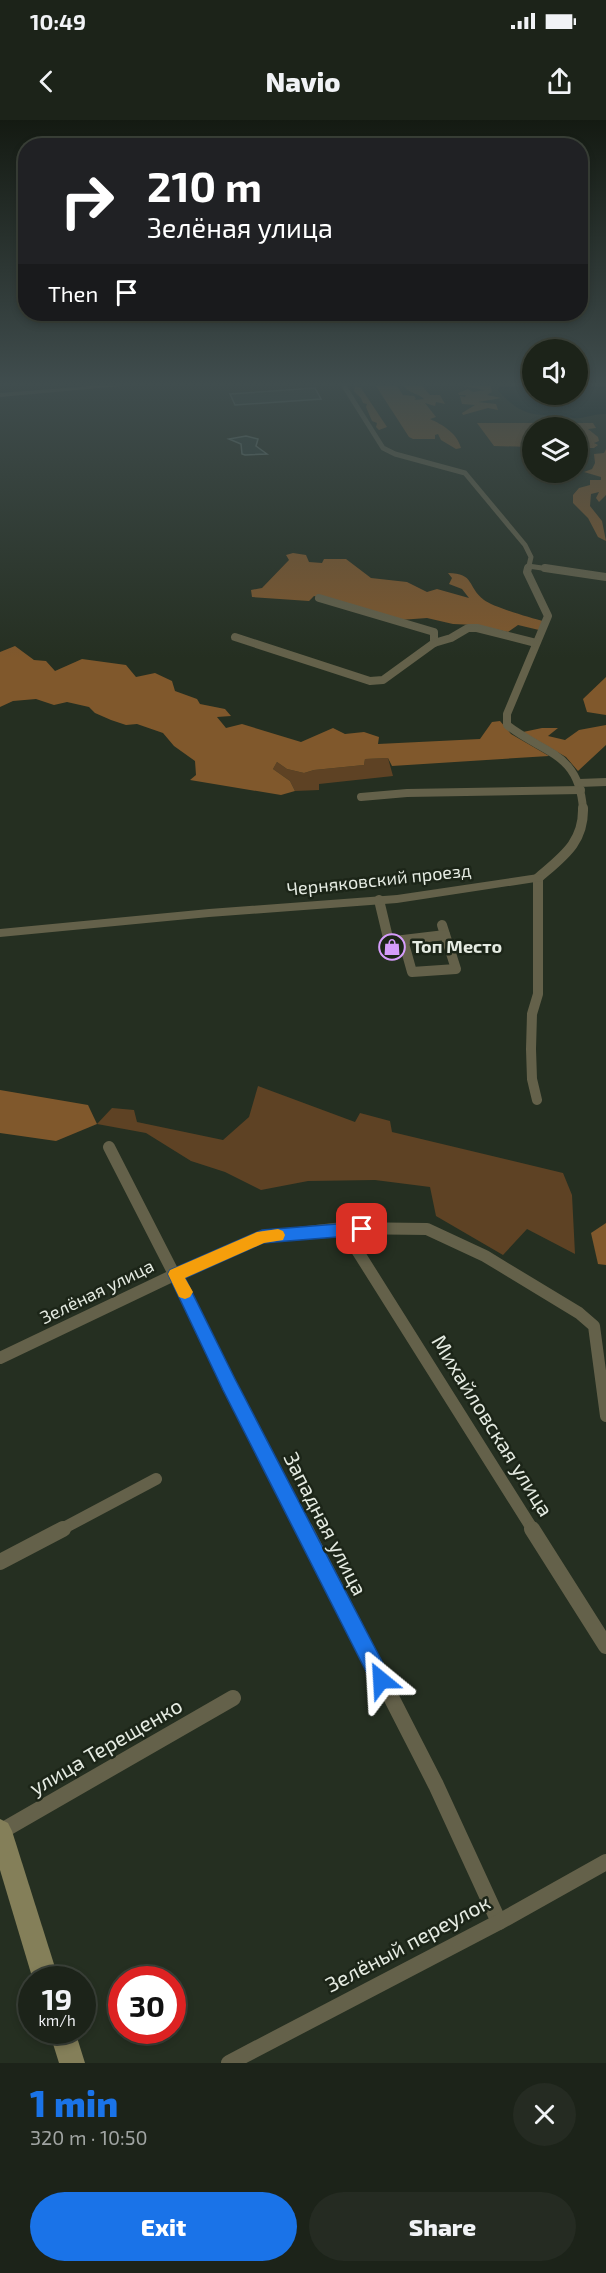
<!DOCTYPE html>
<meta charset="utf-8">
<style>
:root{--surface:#1c2319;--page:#252b22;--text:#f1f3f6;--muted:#a0a4a2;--line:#3a4038;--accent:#1a73e8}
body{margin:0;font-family:"Exo 2",sans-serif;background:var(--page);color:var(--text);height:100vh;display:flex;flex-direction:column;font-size:22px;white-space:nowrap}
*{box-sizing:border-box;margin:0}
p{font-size:20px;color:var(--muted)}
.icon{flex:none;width:33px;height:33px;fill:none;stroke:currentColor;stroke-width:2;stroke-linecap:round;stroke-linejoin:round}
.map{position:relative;height:1943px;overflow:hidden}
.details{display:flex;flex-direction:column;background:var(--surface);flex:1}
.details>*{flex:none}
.banner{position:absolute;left:18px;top:18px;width:570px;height:183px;border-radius:24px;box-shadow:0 3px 9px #0003,0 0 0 2px var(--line);background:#202124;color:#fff;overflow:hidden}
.buttons{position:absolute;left:522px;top:219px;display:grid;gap:12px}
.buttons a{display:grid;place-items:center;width:66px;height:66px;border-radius:50%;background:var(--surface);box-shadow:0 3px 9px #0003,0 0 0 2px var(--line);font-size:30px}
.speed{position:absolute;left:18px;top:1846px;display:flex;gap:12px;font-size:30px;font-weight:700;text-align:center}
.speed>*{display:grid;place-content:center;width:78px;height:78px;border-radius:50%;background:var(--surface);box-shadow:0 3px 9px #0003,0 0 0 2px var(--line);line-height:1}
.speed small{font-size:15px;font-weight:400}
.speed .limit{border:9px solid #d22;background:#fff;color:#111}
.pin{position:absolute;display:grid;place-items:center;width:51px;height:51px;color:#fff;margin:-26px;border-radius:12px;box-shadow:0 3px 9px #0006}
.me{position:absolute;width:66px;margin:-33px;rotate:333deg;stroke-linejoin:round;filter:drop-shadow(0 0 4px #0008)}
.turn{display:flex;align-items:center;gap:21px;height:126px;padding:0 30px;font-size:27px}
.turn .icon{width:78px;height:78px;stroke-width:2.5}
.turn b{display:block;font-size:42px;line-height:51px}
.then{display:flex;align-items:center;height:57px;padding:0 30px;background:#0003;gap:12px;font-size:22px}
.round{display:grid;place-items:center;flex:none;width:63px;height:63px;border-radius:32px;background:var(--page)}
.summary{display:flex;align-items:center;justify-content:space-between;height:102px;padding:0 30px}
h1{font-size:36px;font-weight:800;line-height:45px;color:var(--accent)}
.cta{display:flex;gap:12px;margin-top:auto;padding:12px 30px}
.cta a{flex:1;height:69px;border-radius:36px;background:var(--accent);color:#fff;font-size:24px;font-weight:800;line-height:69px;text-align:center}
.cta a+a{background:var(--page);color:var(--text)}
.status{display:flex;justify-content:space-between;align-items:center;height:42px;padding:0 30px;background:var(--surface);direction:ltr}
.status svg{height:16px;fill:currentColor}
header{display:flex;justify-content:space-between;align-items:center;height:78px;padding:0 30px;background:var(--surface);font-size:27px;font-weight:800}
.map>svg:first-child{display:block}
</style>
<div class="status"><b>10:49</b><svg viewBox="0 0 49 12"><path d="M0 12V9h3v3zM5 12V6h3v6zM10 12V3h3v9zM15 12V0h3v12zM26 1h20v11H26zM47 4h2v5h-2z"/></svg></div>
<header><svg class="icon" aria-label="back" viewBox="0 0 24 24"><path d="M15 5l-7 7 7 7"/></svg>Navio<svg class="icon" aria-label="share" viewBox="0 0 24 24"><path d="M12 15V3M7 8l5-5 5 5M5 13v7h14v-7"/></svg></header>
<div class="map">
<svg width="606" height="1943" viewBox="0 0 606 1943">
<rect width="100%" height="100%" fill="#252f21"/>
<g fill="#5e4224">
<polygon points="388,638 393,656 319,664 319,670 295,671 290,661 273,649 277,642 287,649 304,653 314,650 364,645 365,639"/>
<polygon points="258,966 355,1002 360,993 390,1001 392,1012 563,1053 572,1075 575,1134 527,1109 503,1135 436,1096 430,1067 375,1060 308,1061 261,1070 225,1052 191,1041 146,1013 97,1004 112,988 134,990 137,1002 223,1020 249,997"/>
</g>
<g fill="#80582c">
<polygon points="355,266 361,268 387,307 379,310 376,307 377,303 372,301 366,287 367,284 363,283 361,278 354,271"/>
<path d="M376,266h21l6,9 11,1 2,3 -2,1 10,-1c-6,-6 -14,-5 -20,-13h18l8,9h10l5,9 -9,-2 -1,4 -10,-3 11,14 -6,2c13,6 27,14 31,29l-5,1 -15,-9 -3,-6 -3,1v4h-22l-4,-2z"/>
<polygon points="463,266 492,266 491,267 492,272 487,275 501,278 478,282 496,284 498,290 488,288 463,295 462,293 475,285 462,284 460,276 465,277 466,275 459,275 458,273 468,269 473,272 485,270"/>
<polygon points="477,303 593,303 596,308 588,309 598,317 599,321 594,323 598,325 594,328 578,328 578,308 532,308 532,327 494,326"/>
<polygon points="606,329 606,375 599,382 596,378 599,372 591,374 590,386 602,401 606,421 598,417 588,398 573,383 573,375 579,368 590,365 590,360 601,360 601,357 584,352 592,349 595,343 594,334 604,333"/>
<path d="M293,433l13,2 3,7 13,1 2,-4h22l25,19 36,4 20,10 10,-3 32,9 -7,-9 -13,-5 3,-6 -4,-5c27,0 19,14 36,27 9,7 47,18 59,21l-4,9 -21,-5 -10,7 -32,-7 -23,-1 -26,-6 -27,2 -86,-24 -5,5 -57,-4 -1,-7 11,-2 27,-28 -3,-5z"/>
<polygon points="15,526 34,540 46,541 55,551 82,539 126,545 136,557 155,553 172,561 175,571 197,579 200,584 225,589 231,596 217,597 226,608 242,604 301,622 333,608 345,614 364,612 379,617 378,624 480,619 492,602 500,601 511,614 549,636 392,646 388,638 365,639 364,645 314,650 304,653 287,649 277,642 273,649 290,661 295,671 281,675 190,660 196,655 195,641 174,626 163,613 137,604 126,605 111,600 95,593 89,587 67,582 54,585 36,579 13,581 0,587 0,532"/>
<polygon points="606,557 606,595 587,592 583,579"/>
<polygon points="606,605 606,625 578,651 566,637 523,612 542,608 558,608 548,616 565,620 579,610"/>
<polygon points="0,970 88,985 97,1004 56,1021 0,1013"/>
<polygon points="606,1103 606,1145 598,1144 591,1113"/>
</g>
<path fill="#021a1d" d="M501,266h31v8h46v-8h28v28c-12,-1 -25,6 -33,4 -36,-5 -49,3 -76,-29z"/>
<g fill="#2c4039" stroke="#677c74" stroke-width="1.5">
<polygon points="315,268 321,279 235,285 230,274"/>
<polygon points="246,316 258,319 256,326 267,334 245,335 242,334 241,324 229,319"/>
</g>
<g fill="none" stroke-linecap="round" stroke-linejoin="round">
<g stroke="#64614a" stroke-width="5">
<polyline points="344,266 383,328 395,334 465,353 525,425 531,437 528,450"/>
<polyline points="528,446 556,450"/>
</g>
<g stroke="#64614a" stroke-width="8">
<path d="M528,448l-1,4 21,44 -41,98v11c37,29 72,27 76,84"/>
<polyline points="545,448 606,457"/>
<polyline points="319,478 434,512 434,523"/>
<polyline points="235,517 370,561 383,560 434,523 451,518 468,508 477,508 536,523"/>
<polyline points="579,663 606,662"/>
<polyline points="361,677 407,673 581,670"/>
</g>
<g stroke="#64614a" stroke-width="10">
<polyline points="379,780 389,822 403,820 412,852 456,849 442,805"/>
<polyline points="403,820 445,815"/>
<path d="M537,980l-5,-21 -1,-30 1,-35 6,-20v-116c24,-21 46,-35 45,-70"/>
</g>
<g stroke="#64614a" stroke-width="12">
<polyline points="109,1027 305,1410"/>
<polyline points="343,1108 533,1410"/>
<polyline points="0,1238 176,1154 262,1117 343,1108 427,1109 485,1136 579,1193 594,1206 606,1296"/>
<polyline points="60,1410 156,1359"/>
</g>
<g stroke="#64614a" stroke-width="16">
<polyline points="305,1409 436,1665 499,1802"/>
<polyline points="532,1409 606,1526"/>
<polyline points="0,1442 63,1409"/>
<polyline points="0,1712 233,1578"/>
<polyline points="229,1943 499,1802 606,1742"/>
</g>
<g fill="#64614a" fill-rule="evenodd">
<polygon points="91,266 121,266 0,277 0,273"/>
<polygon points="538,754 542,755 542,761 397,783 209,797 0,817 0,809 209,789 397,775"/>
</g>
<g fill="#847f59" fill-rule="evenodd">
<polygon points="0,1699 8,1703 12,1711 59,1860 33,1860 0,1750"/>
<polygon points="49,1911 75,1911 85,1943 59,1943"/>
</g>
</g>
<linearGradient id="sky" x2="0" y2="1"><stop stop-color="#141a12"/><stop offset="0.49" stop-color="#404d4e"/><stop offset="1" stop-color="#404d4e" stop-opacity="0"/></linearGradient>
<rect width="606" height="538" fill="url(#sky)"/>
<polygon fill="#1a73e8" stroke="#114b97" stroke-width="1.5" points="362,1102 367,1104 369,1109 367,1113 362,1115 263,1123 185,1158 235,1259 388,1553 391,1560 388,1567 381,1570 374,1567 223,1270 168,1154 170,1150 262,1110"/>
<polygon fill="#f59e0b" points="278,1109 283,1111 285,1115 283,1120 264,1123 185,1158 193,1172 190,1177 185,1179 179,1177 168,1154 170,1150 257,1112"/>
<defs>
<g id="shop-ring" transform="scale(1.35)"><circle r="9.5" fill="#1c2518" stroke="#d59cfb" stroke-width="1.5"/><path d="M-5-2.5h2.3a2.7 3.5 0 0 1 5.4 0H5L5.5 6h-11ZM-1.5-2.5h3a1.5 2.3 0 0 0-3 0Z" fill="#d59cfb"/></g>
</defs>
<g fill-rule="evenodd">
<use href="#shop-ring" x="392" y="827"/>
</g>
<g text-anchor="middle" stroke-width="5" stroke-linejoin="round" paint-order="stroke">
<g font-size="18" fill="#e5ebe2" stroke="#1c2518">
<text transform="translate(379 760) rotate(-6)" y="6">Черняковский проезд</text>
<text transform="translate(97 1172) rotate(-26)" y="6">Зелёная улица</text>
</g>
<g font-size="18" font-weight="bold" fill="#e5ebe2" stroke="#1c2518" text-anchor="start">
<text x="412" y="833">Топ Место</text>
</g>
<g font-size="21" fill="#e5ebe2" stroke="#1c2518">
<text transform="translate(492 1306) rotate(58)" y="7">Михайловская улица</text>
<text transform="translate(325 1404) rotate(63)" y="7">Западная улица</text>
<text transform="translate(106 1627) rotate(-30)" y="7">улица Терещенко</text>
<text transform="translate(408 1824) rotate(-28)" y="7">Зелёный переулок</text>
</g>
</g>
</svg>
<div class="buttons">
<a><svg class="icon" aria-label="sound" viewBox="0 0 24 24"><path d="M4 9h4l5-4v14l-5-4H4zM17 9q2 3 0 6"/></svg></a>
<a><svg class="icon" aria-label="layers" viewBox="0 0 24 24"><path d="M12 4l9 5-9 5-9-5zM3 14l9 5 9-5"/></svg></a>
</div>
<div class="speed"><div>19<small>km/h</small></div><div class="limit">30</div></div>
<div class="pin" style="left:362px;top:1109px;background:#d93025"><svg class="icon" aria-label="arrive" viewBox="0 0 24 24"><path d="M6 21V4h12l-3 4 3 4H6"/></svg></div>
<svg class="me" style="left:381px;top:1560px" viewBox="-20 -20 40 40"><path d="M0-17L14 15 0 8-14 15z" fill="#1a73e8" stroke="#fff" stroke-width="4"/></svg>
<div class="banner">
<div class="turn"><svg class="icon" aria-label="right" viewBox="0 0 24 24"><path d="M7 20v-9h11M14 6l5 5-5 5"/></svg><div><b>210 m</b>Зелёная улица</div></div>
<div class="then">Then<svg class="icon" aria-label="arrive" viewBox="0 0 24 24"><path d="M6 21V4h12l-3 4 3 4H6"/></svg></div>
</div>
</div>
<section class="details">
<div class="summary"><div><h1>1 min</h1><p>320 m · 10:50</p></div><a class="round"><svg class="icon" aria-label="close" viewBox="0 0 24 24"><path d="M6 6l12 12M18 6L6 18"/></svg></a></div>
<div class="cta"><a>Exit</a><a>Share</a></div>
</section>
